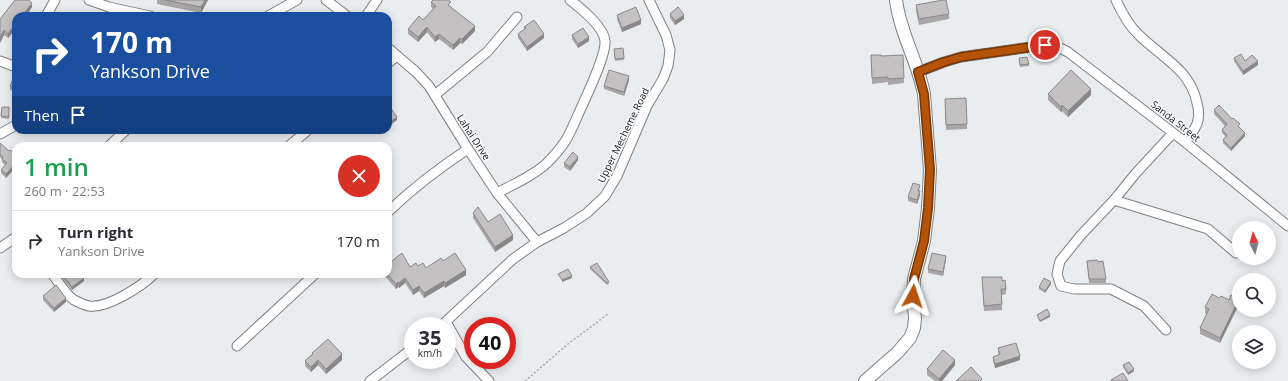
<!DOCTYPE html>
<meta charset="utf-8">
<style>
:root{--surface:#fff;--page:#f2f2f3;--text:#2b2b33;--muted:#7c7c81;--line:#e1e1e2}
body{margin:0;font-family:"Open Sans",sans-serif;background:var(--page);color:var(--text);height:100vh;display:flex;flex-direction:column;font-size:15px;white-space:nowrap}
*{box-sizing:border-box;margin:0}
p{font-size:13px;color:var(--muted)}
.icon{flex:none;width:22px;height:22px;fill:none;stroke:currentColor;stroke-width:2;stroke-linecap:round;stroke-linejoin:round}
.map{position:relative;flex:1;overflow:hidden}
.side{position:absolute;left:12px;top:142px;width:380px;height:136px;display:flex;flex-direction:column;background:var(--surface);border-radius:12px;box-shadow:0 2px 10px #0003}
.side>*{flex:none}
.top-card{position:absolute;left:12px;top:12px;width:380px;height:122px;border-radius:12px;box-shadow:0 2px 10px #0003;background:#1a4fa0;color:#fff;overflow:hidden}
.needle{width:26px;rotate:354deg}
.fabs{position:absolute;left:1232px;top:221px;display:grid;gap:8px}
.fabs a{display:grid;place-items:center;width:44px;height:44px;border-radius:50%;background:var(--surface);box-shadow:0 2px 10px #0003;font-size:20px}
.speed{position:absolute;left:404px;top:317px;display:flex;gap:8px;font-size:20px;font-weight:700;text-align:center}
.speed>*{display:grid;place-content:center;width:52px;height:52px;border-radius:50%;background:var(--surface);box-shadow:0 2px 10px #0003;line-height:1}
.speed small{font-size:10px;font-weight:400}
.speed .limit{border:6px solid #d22;background:#fff;color:#111}
.pin{position:absolute;display:grid;place-items:center;width:34px;height:34px;color:#fff;margin:-17px;border:2px solid #fff;border-radius:50%;box-shadow:0 1px 4px #0007}
.me{position:absolute;width:44px;margin:-22px;rotate:5deg;stroke-linejoin:round;filter:drop-shadow(0 0 3px #0008)}
.turn{display:flex;align-items:center;gap:14px;height:84px;padding:0 12px;font-size:18px}
.turn .icon{width:52px;height:52px;stroke-width:2.5}
.turn b{display:block;font-size:28px;line-height:34px}
.then{display:flex;align-items:center;height:38px;padding:0 12px;background:#0003;gap:8px;font-size:15px}
.round{display:grid;place-items:center;flex:none;width:42px;height:42px;border-radius:21px;background:var(--page)}
.summary{display:flex;align-items:center;justify-content:space-between;height:68px;padding:0 12px}
h1{font-size:24px;font-weight:600;line-height:30px;color:#1e9e55}
ul{padding:0;list-style:none}
li{display:flex;align-items:center;gap:12px;height:60px;padding:0 12px;border-top:1px solid var(--line)}
li div{flex:1}
li b{display:block;font-size:15px}
li em{font-style:normal}
.map>svg:first-child{display:block}
</style>
<div class="map">
<svg width="1288" height="381" viewBox="0 0 1288 381">
<rect width="100%" height="100%" fill="#eaedef"/>
<g fill="none" stroke-linecap="round" stroke-linejoin="round">
<g stroke="#7e8183" stroke-width="11">
<g id="minor">
<polyline points="89,0 109,7 150,16"/>
<polyline points="326,0 347,16"/>
<path d="M1116,0c6,13 13,26 23,35 23,23 51,34 58,68 2,7 2,15 0,21 -3,6 -8,13 -12,18"/>
<polyline points="46,16 55,0"/>
<polyline points="268,16 297,0"/>
<polyline points="366,16 377,0"/>
<polyline points="388,48 416,72 429,86 468,149 497,193 537,242"/>
<polyline points="0,61 16,67"/>
<polyline points="388,63 397,56"/>
<polyline points="918,72 944,62 961,57 1045,45 1058,47 1068,52 1185,142 1288,226"/>
<polyline points="435,95 487,52 517,17"/>
<polyline points="0,134 16,125"/>
<polyline points="109,146 126,130"/>
<polyline points="289,146 308,130"/>
<path d="M497,193c17,-9 36,-17 50,-30 7,-7 14,-15 19,-23 7,-12 11,-24 17,-36 6,-14 23,-49 22,-63 -1,-14 -24,-33 -35,-41"/>
<polyline points="1114,200 1208,229 1236,253"/>
<path d="M388,212c25,-24 51,-44 80,-63"/>
<polyline points="0,248 16,237"/>
<path d="M52,274c6,7 15,22 22,26 4,2 10,5 15,6 18,3 53,-20 65,-32"/>
<polyline points="446,322 466,357 489,381"/>
<polyline points="441,326 513,259 537,242 564,228 587,213 605,196 617,176 647,106 663,79 668,66 670,50 666,35 649,0"/>
<polyline points="1166,330 1144,306 1111,289 1074,289 1061,286 1057,274 1060,261 1081,235 1114,200 1136,173 1173,133"/>
<polyline points="237,346 315,274"/>
<polyline points="370,381 413,348"/>
</g>
</g>
<g stroke="#7e8183" stroke-width="14">
<path id="tertiary" d="M865,381l32,-28 13,-15 4,-10 1,-10 -2,-22 1,-17 10,-38 4,-33 2,-38 -6,-76c-6,-32 -24,-61 -28,-94"/>
</g>
<polyline stroke="#a6a9aa" stroke-width="1.5" stroke-dasharray="2 2" stroke-linecap="butt" points="525,381 568,344 608,314"/>
<use href="#minor" stroke="#fff" stroke-width="9"/>
<use href="#tertiary" stroke="#fff" stroke-width="12"/>
</g>
<g fill="#a9a6a8">
<polygon points="157,0 208,0 201,13 157,4"/>
<polygon points="431,2 451,7 475,31 462,44 460,43 453,50 439,39 435,42 427,32 418,42 408,34 408,29 423,20 433,9 431,7"/>
<polygon points="916,5 949,14 949,19 919,25 916,11"/>
<polygon points="32,7 26,16 16,16 16,28 8,38 4,35 0,43 0,19"/>
<polygon points="670,14 684,19 675,25 670,18"/>
<polygon points="617,15 641,24 622,32 617,19"/>
<polygon points="524,27 544,38 527,51 518,38 518,34 524,29"/>
<polygon points="572,35 589,41 578,48 572,39"/>
<polygon points="623,48 624,60 615,61 614,49"/>
<polygon points="871,55 881,56 904,78 904,83 888,85 888,82 872,84"/>
<polygon points="1019,58 1029,64 1029,66 1020,67"/>
<polygon points="1234,58 1245,61 1258,65 1243,75 1234,61"/>
<polygon points="16,75 16,92 10,90 10,86"/>
<polygon points="629,80 624,96 604,89 604,86"/>
<polygon points="1048,94 1091,95 1068,117 1062,111 1061,112 1048,100"/>
<polygon points="945,104 967,124 967,129 946,130"/>
<polygon points="9,107 9,119 1,118 1,116"/>
<polygon points="1214,110 1232,119 1240,128 1245,136 1231,151 1223,143 1223,140 1226,137 1222,133 1222,130 1225,126 1214,114"/>
<polygon points="0,143 9,151 16,155 16,167 6,178 1,173 1,170 5,165 2,162 2,159 0,157"/>
<polygon points="578,160 570,171 564,167 564,163"/>
<polygon points="920,189 919,191 920,195 917,204 908,201 908,197"/>
<polygon points="473,213 488,222 513,240 495,252 473,218"/>
<polygon points="946,259 943,276 928,273 928,269"/>
<polygon points="443,261 466,275 445,288 444,286 424,298 419,291 413,295 405,283 399,288 398,287 396,289 383,274 388,274 410,267 426,268"/>
<polygon points="1087,261 1098,262 1106,279 1106,283 1089,283"/>
<polygon points="590,267 609,284 607,285 590,269"/>
<polygon points="60,274 81,274 84,281 72,290 60,275"/>
<polygon points="982,277 1002,281 1006,289 1006,294 1002,295 1002,310 984,311"/>
<polygon points="1051,284 1045,293 1039,289 1039,287"/>
<polygon points="43,296 66,302 54,312 43,300"/>
<polygon points="1219,298 1229,300 1239,304 1220,343 1200,334 1200,328 1207,314 1205,313 1205,307"/>
<polygon points="998,348 1020,360 995,368 993,361 993,357 999,355 998,352"/>
<polygon points="312,353 342,360 326,374 318,365 311,372 305,366 305,361 312,354"/>
<polygon points="955,365 942,381 935,381 927,375 927,369"/>
<polygon points="1123,365 1134,371 1128,375 1123,367"/>
</g>
<g fill="#898788">
<polygon points="205,0 208,0 201,13 201,7"/>
<polygon points="32,3 32,7 26,16 22,16"/>
<polygon points="684,15 684,19 675,25 675,21"/>
<polygon points="641,20 641,24 622,32 622,28"/>
<polygon points="16,23 16,28 8,38 8,34"/>
<polygon points="475,26 475,31 462,44 462,39"/>
<polygon points="427,27 427,32 418,42 418,37"/>
<polygon points="4,30 4,35 0,43 0,38"/>
<polygon points="439,34 439,39 435,42 435,37"/>
<polygon points="544,34 544,38 527,51 527,47"/>
<polygon points="589,37 589,41 578,48 578,44"/>
<polygon points="460,38 460,43 453,50 453,45"/>
<polygon points="1258,61 1258,65 1243,75 1243,71"/>
<polygon points="629,76 629,80 624,96 624,92"/>
<polygon points="1091,89 1091,95 1068,117 1068,111"/>
<polygon points="1062,105 1062,111 1061,112 1061,107"/>
<polygon points="397,117 397,120 389,126 389,123"/>
<polygon points="1245,133 1245,136 1231,151 1231,148"/>
<polygon points="578,157 578,160 570,171 570,167"/>
<polygon points="16,163 16,167 6,178 6,174"/>
<polygon points="920,191 920,195 917,204 917,200"/>
<polygon points="513,235 513,240 495,252 495,247"/>
<polygon points="946,256 946,259 943,276 943,272"/>
<polygon points="466,270 466,275 445,288 445,283"/>
<polygon points="572,276 572,278 562,282 562,280"/>
<polygon points="84,278 84,281 72,290 72,287"/>
<polygon points="405,278 405,283 399,288 399,283"/>
<polygon points="444,281 444,286 424,298 424,293"/>
<polygon points="398,282 398,287 396,289 396,284"/>
<polygon points="1051,282 1051,284 1045,293 1045,291"/>
<polygon points="419,286 419,291 413,295 413,290"/>
<polygon points="66,298 66,302 54,312 54,308"/>
<polygon points="1239,299 1239,304 1220,343 1220,338"/>
<polygon points="1050,315 1050,317 1040,322 1040,321"/>
<polygon points="342,354 342,360 326,374 326,369"/>
<polygon points="1020,356 1020,360 995,368 995,364"/>
<polygon points="318,360 318,365 311,372 311,367"/>
<polygon points="955,360 955,365 942,381 939,381 939,379"/>
<polygon points="1134,369 1134,371 1128,375 1128,373"/>
</g>
<g fill="#c4c1c3" stroke="#898788">
<polygon points="15,0 29,0 32,3 22,16 16,16 16,23 8,34 4,30 0,38 0,19"/>
<polygon points="165,0 205,0 201,7"/>
<polygon points="433,0 448,0 451,2 448,5 475,26 462,39 460,38 453,45 439,34 435,37 427,27 418,37 408,29 419,16 423,20 436,6 431,2"/>
<polygon points="943,0 946,0 949,14 919,19 916,5"/>
<polygon points="636,7 641,20 622,28 617,15"/>
<polygon points="678,7 684,15 675,21 670,14"/>
<polygon points="534,20 544,34 527,47 518,34 526,28 524,27"/>
<polygon points="583,28 589,37 578,44 572,35"/>
<polygon points="623,48 624,58 615,59 614,49"/>
<polygon points="1241,54 1245,61 1252,55 1258,61 1243,71 1234,58"/>
<polygon points="871,55 881,55 881,56 903,55 904,78 888,79 888,77 872,78"/>
<polygon points="1027,57 1029,64 1020,65 1019,58"/>
<polygon points="609,70 629,76 624,92 604,86"/>
<polygon points="1071,70 1091,89 1068,111 1062,105 1061,107 1048,94"/>
<polygon points="15,74 16,75 16,88 10,86"/>
<polygon points="966,98 967,124 946,125 945,99"/>
<polygon points="388,104 397,117 389,123 388,121"/>
<polygon points="1219,105 1232,119 1233,118 1240,124 1238,126 1245,133 1231,148 1223,140 1227,135 1222,130 1227,124 1214,110"/>
<polygon points="2,107 9,107 9,117 1,116"/>
<polygon points="0,143 9,151 10,150 16,155 16,163 6,174 1,170 7,163 2,159 3,157 0,154"/>
<polygon points="573,152 578,157 570,167 564,163"/>
<polygon points="913,183 920,185 918,191 920,191 917,200 908,197"/>
<polygon points="478,207 488,222 500,214 513,235 495,247 473,213"/>
<polygon points="402,253 410,267 416,263 418,266 423,263 426,268 441,258 443,261 455,253 466,270 445,283 444,281 424,293 419,286 413,290 405,278 399,283 398,282 396,284 387,274 388,274 388,264"/>
<polygon points="932,253 946,256 943,272 928,269"/>
<polygon points="1097,260 1098,262 1103,261 1106,279 1089,279 1087,261"/>
<polygon points="597,263 609,282 607,283 590,267"/>
<polygon points="568,269 572,276 562,280 558,274"/>
<polygon points="62,274 81,274 84,278 72,287"/>
<polygon points="982,277 1002,277 1002,281 1005,280 1006,289 1001,289 1002,304 984,306"/>
<polygon points="1044,278 1051,282 1045,291 1039,287"/>
<polygon points="56,285 66,298 54,308 43,296"/>
<polygon points="1212,294 1219,298 1221,296 1229,300 1231,295 1239,299 1220,338 1200,328 1209,309 1205,307"/>
<polygon points="1047,309 1050,315 1040,321 1037,315"/>
<polygon points="328,339 342,354 326,369 318,360 311,367 305,361 313,354 312,353"/>
<polygon points="1016,343 1020,356 995,364 993,357 1000,354 998,348"/>
<polygon points="943,350 955,360 939,379 927,369"/>
<polygon points="1129,362 1134,369 1128,373 1123,365"/>
<polygon points="971,367 982,379 980,381 956,381"/>
<polygon points="1123,373 1128,381 1112,381 1111,380"/>
</g>
<g fill="none" stroke-linecap="round" stroke-linejoin="round">
<g stroke="#753606" stroke-width="10">
<polyline id="route" points="913,296 914,279 924,241 928,208 930,170 924,94 918,72 944,62 961,57 1045,45"/>
</g>
<use href="#route" stroke="#b45309" stroke-width="7"/>
</g>
<g text-anchor="middle" stroke-width="3" stroke-linejoin="round" paint-order="stroke">
<g font-size="10" fill="#212223" stroke="#f7fafd">
<text transform="translate(1176 121) rotate(38)" y="4">Sanda Street</text>
<text transform="translate(623 135) rotate(-64)" y="4">Upper Mecheme Road</text>
<text transform="translate(474 137) rotate(57)" y="4">Lahai Drive</text>
</g>
</g>
</svg>
<div class="fabs">
<a><svg class="needle" viewBox="-14 -14 28 28"><path d="M0-13l5 13h-10z" fill="#e53935"/><path d="M0 13l5-13h-10z" fill="#7c7c81"/></svg></a>
<a><svg class="icon" aria-label="search" viewBox="0 0 24 24"><circle cx="10" cy="10" r="6"/><path d="M15 15l6 6"/></svg></a>
<a><svg class="icon" aria-label="layers" viewBox="0 0 24 24"><path d="M12 4l9 5-9 5-9-5zM3 14l9 5 9-5"/></svg></a>
</div>
<div class="speed"><div>35<small>km/h</small></div><div class="limit">40</div></div>
<div class="pin" style="left:1045px;top:45px;background:#d93025"><svg class="icon" aria-label="arrive" viewBox="0 0 24 24"><path d="M6 21V4h12l-3 4 3 4H6"/></svg></div>
<svg class="me" style="left:913px;top:296px" viewBox="-20 -20 40 40"><path d="M0-17L14 15 0 8-14 15z" fill="#b45309" stroke="#fff" stroke-width="4"/></svg>
<div class="top-card">
<div class="turn"><svg class="icon" aria-label="right" viewBox="0 0 24 24"><path d="M7 20v-9h11M14 6l5 5-5 5"/></svg><div><b>170 m</b>Yankson Drive</div></div>
<div class="then">Then<svg class="icon" aria-label="arrive" viewBox="0 0 24 24"><path d="M6 21V4h12l-3 4 3 4H6"/></svg></div>
</div>
<section class="side">
<div class="summary"><div><h1>1 min</h1><p>260 m · 22:53</p></div><a class="round" style="background:#d93025;color:#fff"><svg class="icon" aria-label="close" viewBox="0 0 24 24"><path d="M6 6l12 12M18 6L6 18"/></svg></a></div>
<ul>
<li><svg class="icon" aria-label="right" viewBox="0 0 24 24"><path d="M7 20v-9h11M14 6l5 5-5 5"/></svg><div><b>Turn right</b><p>Yankson Drive</p></div><em>170 m</em></li>
</ul>
</section>
</div>
